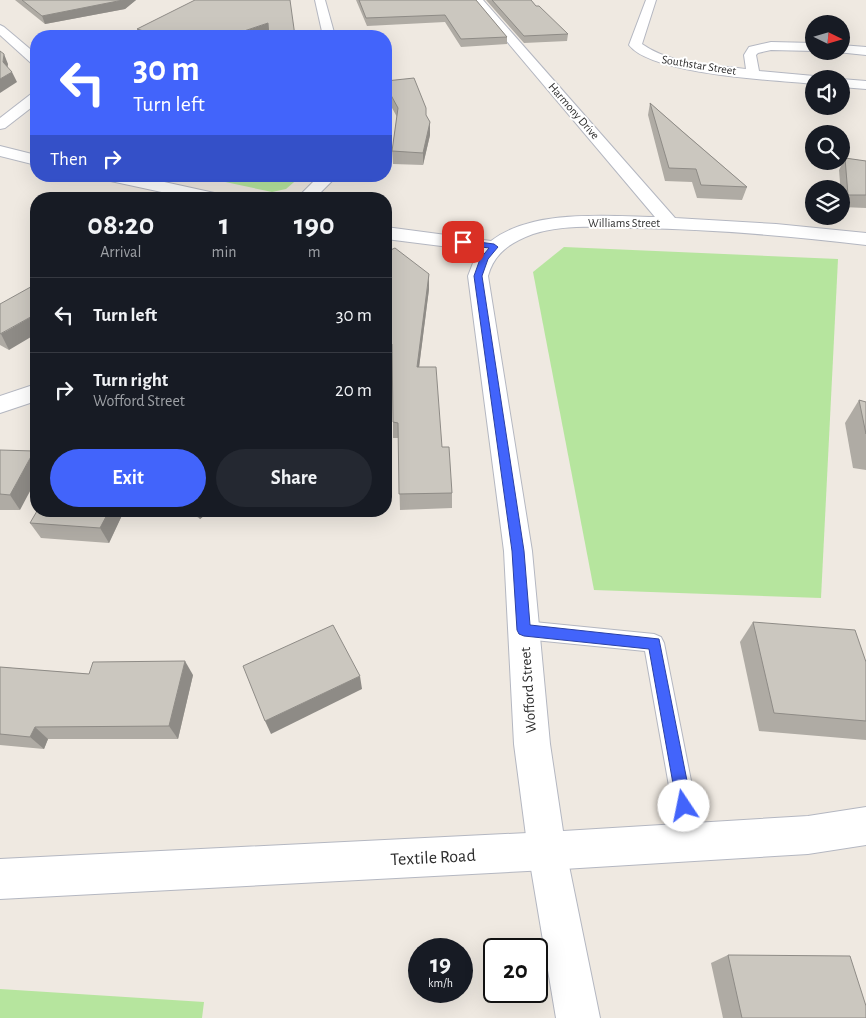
<!DOCTYPE html>
<style>
:root{--surface:#171b24;--page:#242831;--text:#f1f3f6;--muted:#9ea1a6;--line:#363941;--accent:#4264fb}
body{margin:0;font-family:"Alegreya Sans",sans-serif;background:var(--page);color:var(--text);height:100vh;display:flex;flex-direction:column;font-size:19px;white-space:nowrap}
*{box-sizing:border-box;margin:0}
p{font-size:16px;color:var(--muted)}
.icon{flex:none;width:28px;height:28px;fill:none;stroke:currentColor;stroke-width:2;stroke-linecap:round;stroke-linejoin:round}
.map{position:relative;flex:1;overflow:hidden}
.details{position:absolute;left:30px;top:192px;width:362px;height:325px;display:flex;flex-direction:column;background:var(--surface);border-radius:20px;box-shadow:0 5px 20px #0002}
.details>*{flex:none}
.hud{position:absolute;left:30px;top:30px;width:362px;height:152px;border-radius:20px;box-shadow:0 5px 20px #0002;background:#4264fb;color:#fff;overflow:hidden}
.needle{width:32px;rotate:95deg}
.controls{position:absolute;left:805px;top:15px;display:grid;gap:10px}
.controls a{display:grid;place-items:center;width:45px;height:45px;border-radius:50%;background:var(--surface);box-shadow:0 5px 20px #0002;font-size:25px}
.speed{position:absolute;left:408px;top:938px;display:flex;gap:10px;font-size:25px;font-weight:700;text-align:center}
.speed>*{display:grid;place-content:center;width:65px;height:65px;border-radius:50%;background:var(--surface);box-shadow:0 5px 20px #0002;line-height:1}
.speed small{font-size:12px;font-weight:400}
.speed .limit{border:2px solid #111;border-radius:8px;background:#fff;color:#111}
.pin{position:absolute;display:grid;place-items:center;width:42px;height:42px;color:#fff;margin:-21px;border-radius:10px;box-shadow:0 2px 8px #0006}
.me{position:absolute;width:55px;margin:-28px;rotate:349deg;stroke-linejoin:round;filter:drop-shadow(0 0 4px #0008)}
.turn{display:flex;align-items:center;gap:18px;height:105px;padding:0 20px;font-size:22px}
.turn .icon{width:65px;height:65px;stroke-width:2.5}
.turn b{display:block;font-size:35px;line-height:42px}
.then{display:flex;align-items:center;height:48px;padding:0 20px;background:#0003;gap:10px;font-size:19px}
.eta{display:flex;justify-content:space-evenly;align-items:center;height:85px;text-align:center}
.eta b{font-size:30px;font-weight:700;line-height:35px}
.action{display:flex;gap:10px;margin-top:auto;padding:10px 20px}
.action a{flex:1;height:58px;border-radius:30px;background:var(--accent);color:#fff;font-size:20px;font-weight:700;line-height:58px;text-align:center}
.action a+a{background:var(--page);color:var(--text)}
ul{padding:0;list-style:none}
li{display:flex;align-items:center;gap:15px;height:75px;padding:0 20px;border-top:1px solid var(--line)}
li div{flex:1}
li b{display:block;font-size:19px}
li em{font-style:normal}
.map>svg:first-child{display:block}
</style>
<div class="map">
<svg width="866" height="1018" viewBox="0 0 866 1018">
<rect width="100%" height="100%" fill="#efe9e1"/>
<g fill="#b6e59e">
<polygon points="197,176 301,176 286,189 272,192"/>
<polygon points="564,247 838,259 821,598 594,590 533,272"/>
<polygon points="0,989 204,1002 202,1018 0,1018"/>
</g>
<g fill="none" stroke-linecap="round" stroke-linejoin="round">
<g stroke="#b4b7c1" stroke-width="2">
<polygon id="service" points="524,621 654,634 661,637 664,643 703,842 700,851 691,854 682,851 679,842 645,651 524,639 517,636 514,630 517,624"/>
</g>
<g stroke="#b4b7c1" stroke-width="2">
<g id="minor">
<polygon points="315,0 325,0 335,36 323,36"/>
<path d="M472,0h11l192,218 101,6 90,9v12c-77,-9 -154,-16 -231,-17 -33,-1 -71,-4 -102,6 -22,8 -39,19 -45,42l44,275 18,193 16,107 34,167h-44l-28,-167 -14,-107 -10,-193 -36,-275 5,-13 8,-12 -95,-12v-12l105,14c41,-32 115,-25 164,-24z"/>
<path d="M646,0h10l-14,44c28,20 70,21 104,25l-2,-14 5,-8 22,-5 43,1v8l-43,-1 -13,3 -2,2 3,16 55,5 6,3h-6v5c-39,-4 -162,-9 -185,-39z"/>
<polygon points="0,25 4,27 36,54 36,64 31,63 0,35"/>
<polygon points="841,45 866,47 866,55 837,52 841,51"/>
<polygon points="841,79 866,81 866,89 841,87"/>
<polygon points="36,93 36,104 5,128 0,129 0,118 31,94"/>
<polygon points="0,146 36,155 36,165 0,156"/>
<polygon points="104,176 137,176 219,194 225,195 227,199 194,199 106,180"/>
<polygon points="319,176 337,176 314,199 296,199"/>
<polygon points="36,384 36,401 0,413 0,396"/>
</g>
</g>
<g stroke="#b4b7c1" stroke-width="2">
<polygon id="tertiary" points="866,807 866,845 808,854 547,870 0,899 0,859 547,832 808,816"/>
</g>
<use href="#service" fill="#fff" fill-rule="evenodd"/>
<use href="#minor" fill="#fff" fill-rule="evenodd"/>
<use href="#tertiary" fill="#fff" fill-rule="evenodd"/>
</g>
<g fill="#afaba4">
<polygon points="15,0 136,0 125,9 45,24"/>
<polygon points="356,0 476,0 507,37 507,44 461,47 445,22 367,26"/>
<polygon points="486,0 531,0 536,6 568,34 567,41 524,43"/>
<polygon points="137,29 268,34 261,36 139,36"/>
<polygon points="386,81 426,108 426,116 430,122 430,135 423,165 393,164 392,151 397,117 386,97"/>
<polygon points="650,103 747,187 742,200 697,198 692,182 665,181 648,115"/>
<polygon points="845,158 866,161 866,208 842,207 839,170"/>
<polygon points="386,252 429,274 429,289 419,367 442,447 452,493 452,508 400,510 398,438 393,438 393,422 392,360 386,359"/>
<polygon points="0,304 9,350 0,345"/>
<polygon points="859,400 866,402 866,470 853,468 845,423"/>
<polygon points="0,450 20,510 0,510"/>
<polygon points="124,511 109,543 41,538 30,523"/>
<polygon points="189,511 210,511 200,519"/>
<polygon points="753,622 866,662 866,740 759,731 740,642"/>
<polygon points="0,667 89,674 193,675 178,739 48,739 44,749 0,745"/>
<polygon points="728,955 866,1018 723,1018 711,963"/>
</g>
<g fill="#8e8b86">
<polygon points="123,0 136,0 125,9 45,24 42,16"/>
<polygon points="268,23 269,34 261,36 229,36"/>
<polygon points="4,54 8,64 7,72 3,62"/>
<polygon points="12,72 17,82 0,93 0,79"/>
<polygon points="430,122 430,135 423,165 423,153"/>
<polygon points="429,274 429,289 417,383 417,367"/>
<polygon points="36,314 36,334 9,350 1,334"/>
<polygon points="34,451 36,455 36,480 20,510 10,495"/>
<polygon points="109,511 124,511 109,543 100,528"/>
<polygon points="196,511 210,511 200,519"/>
<polygon points="185,661 193,675 178,739 169,726"/>
<polygon points="360,676 362,689 271,734 265,721"/>
<polygon points="35,727 48,739 44,749 30,737"/>
</g>
<g fill="#cbc7bf" stroke="#8e8b86">
<polygon points="22,0 123,0 42,16"/>
<polygon points="195,0 290,0 295,36 269,36 268,23 229,36 160,36 137,29"/>
<polygon points="359,0 476,0 507,37 461,39 445,15 366,18"/>
<polygon points="492,0 531,0 536,6 539,6 568,34 524,36"/>
<polygon points="0,51 4,54 3,62 12,72 0,79"/>
<polygon points="414,78 426,108 426,115 430,122 423,153 392,151 398,108 386,86 386,81"/>
<polygon points="650,103 683,132 747,187 701,185 696,169 669,168"/>
<polygon points="845,158 866,161 866,195 848,195"/>
<polygon points="395,248 429,274 417,367 436,367 442,447 449,447 452,493 399,494 398,423 393,422 392,344 386,344 386,252"/>
<polygon points="36,284 36,314 0,334 0,304"/>
<polygon points="859,400 866,402 866,434"/>
<polygon points="0,450 34,451 10,495 0,494"/>
<polygon points="37,511 109,511 100,528 30,523"/>
<polygon points="753,622 855,630 866,662 866,721 774,713"/>
<polygon points="333,625 360,676 265,721 243,666"/>
<polygon points="185,661 169,726 35,727 30,737 0,734 0,667 89,674 93,662"/>
<polygon points="728,955 850,956 866,1006 866,1018 742,1018"/>
</g>
<polygon fill="#4264fb" stroke="#2b41a3" points="463,240 494,244 498,247 488,259 482,276 524,551 530,625 659,639 692,806 690,812 684,814 679,812 677,806 649,649 524,636 519,634 517,630 512,551 474,276 480,259 489,248 460,244 459,242"/>
<g text-anchor="middle" stroke-width="4" stroke-linejoin="round" paint-order="stroke">
<g font-size="12" fill="#2e2e2e" stroke="#fff">
<text transform="translate(699 65) rotate(9)" y="4">Southstar Street</text>
<text transform="translate(574 111) rotate(49)" y="4">Harmony Drive</text>
<text x="624" y="227">Williams Street</text>
</g>
<g font-size="15" fill="#2e2e2e" stroke="#fff">
<text transform="translate(528 690) rotate(-94)" y="5">Wofford Street</text>
</g>
<g font-size="18" fill="#2e2e2e" stroke="#fff">
<text transform="translate(433 857) rotate(-3)" y="6">Textile Road</text>
</g>
</g>
</svg>
<div class="controls">
<a><svg class="needle" viewBox="-14 -14 28 28"><path d="M0-13l5 13h-10z" fill="#e53935"/><path d="M0 13l5-13h-10z" fill="#9ea1a6"/></svg></a>
<a><svg class="icon" aria-label="sound" viewBox="0 0 24 24"><path d="M4 9h4l5-4v14l-5-4H4zM17 9q2 3 0 6"/></svg></a>
<a><svg class="icon" aria-label="search" viewBox="0 0 24 24"><circle cx="10" cy="10" r="6"/><path d="M15 15l6 6"/></svg></a>
<a><svg class="icon" aria-label="layers" viewBox="0 0 24 24"><path d="M12 4l9 5-9 5-9-5zM3 14l9 5 9-5"/></svg></a>
</div>
<div class="speed"><div>19<small>km/h</small></div><div class="limit">20</div></div>
<div class="pin" style="left:463px;top:242px;background:#d93025"><svg class="icon" aria-label="arrive" viewBox="0 0 24 24"><path d="M6 21V4h12l-3 4 3 4H6"/></svg></div>
<svg class="me" style="left:684px;top:806px" viewBox="-20 -20 40 40"><circle r="19" fill="#fff"/><path d="M0-13L10 11 0 6-10 11z" fill="#4264fb"/></svg>
<div class="hud">
<div class="turn"><svg class="icon" aria-label="left" viewBox="0 0 24 24"><path d="M17 20v-9H6M10 6l-5 5 5 5"/></svg><div><b>30 m</b>Turn left</div></div>
<div class="then">Then<svg class="icon" aria-label="right" viewBox="0 0 24 24"><path d="M7 20v-9h11M14 6l5 5-5 5"/></svg></div>
</div>
<section class="details">
<div class="eta">
<div><b>08:20</b><p>Arrival</p></div>
<div><b>1</b><p>min</p></div>
<div><b>190</b><p>m</p></div>
</div>
<ul>
<li><svg class="icon" aria-label="left" viewBox="0 0 24 24"><path d="M17 20v-9H6M10 6l-5 5 5 5"/></svg><div><b>Turn left</b></div><em>30 m</em></li>
<li><svg class="icon" aria-label="right" viewBox="0 0 24 24"><path d="M7 20v-9h11M14 6l5 5-5 5"/></svg><div><b>Turn right</b><p>Wofford Street</p></div><em>20 m</em></li>
</ul>
<div class="action"><a>Exit</a><a>Share</a></div>
</section>
</div>
